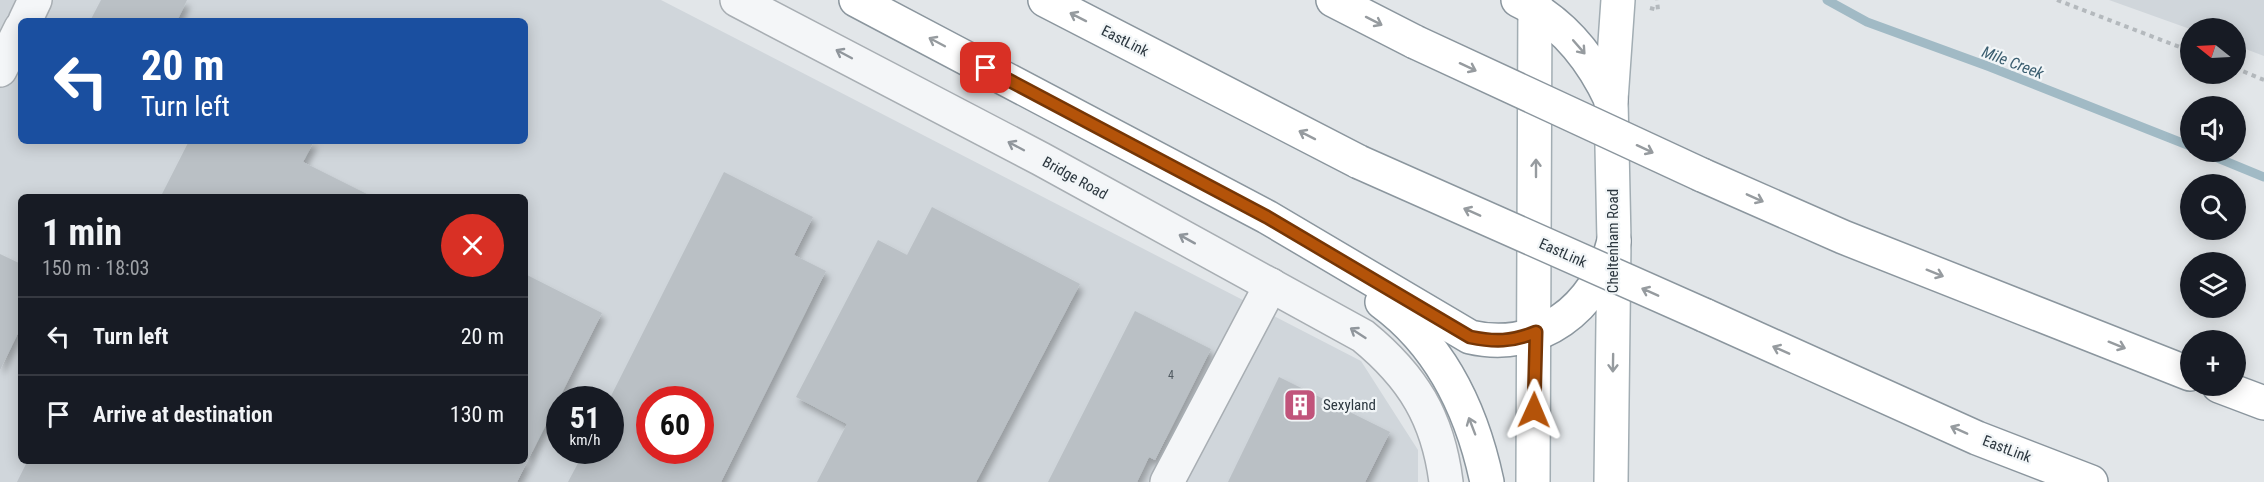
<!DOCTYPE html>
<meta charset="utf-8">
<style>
:root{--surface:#171b24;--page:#242831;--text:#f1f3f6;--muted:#9ea1a6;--line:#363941}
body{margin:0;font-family:"Roboto Condensed",sans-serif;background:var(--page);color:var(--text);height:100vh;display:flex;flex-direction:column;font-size:22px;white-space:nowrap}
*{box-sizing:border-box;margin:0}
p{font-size:20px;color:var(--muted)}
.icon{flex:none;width:33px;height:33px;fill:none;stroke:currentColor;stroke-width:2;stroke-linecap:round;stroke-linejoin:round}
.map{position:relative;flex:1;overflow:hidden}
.panel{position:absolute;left:18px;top:194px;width:510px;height:270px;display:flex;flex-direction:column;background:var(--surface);border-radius:9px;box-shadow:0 3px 15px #0003}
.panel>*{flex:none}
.guide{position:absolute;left:18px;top:18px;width:510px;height:126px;border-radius:9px;box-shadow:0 3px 15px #0003;background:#1a4fa0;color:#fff;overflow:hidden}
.needle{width:39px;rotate:288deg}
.controls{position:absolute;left:2180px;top:18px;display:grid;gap:12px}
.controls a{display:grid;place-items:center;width:66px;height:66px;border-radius:50%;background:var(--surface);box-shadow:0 3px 15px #0003;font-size:30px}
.speed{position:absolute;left:546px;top:386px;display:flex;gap:12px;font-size:30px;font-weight:700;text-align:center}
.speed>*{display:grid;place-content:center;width:78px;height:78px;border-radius:50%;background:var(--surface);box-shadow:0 3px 15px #0003;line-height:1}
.speed small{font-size:15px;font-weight:400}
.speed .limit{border:9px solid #d22;background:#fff;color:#111}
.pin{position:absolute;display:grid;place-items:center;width:51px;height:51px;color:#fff;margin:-26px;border-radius:12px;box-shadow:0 3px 9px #0006}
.me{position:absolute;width:66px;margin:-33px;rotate:1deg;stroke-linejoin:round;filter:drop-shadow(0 0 4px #0008)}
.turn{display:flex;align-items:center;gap:21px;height:126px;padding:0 24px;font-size:27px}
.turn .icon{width:78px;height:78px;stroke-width:2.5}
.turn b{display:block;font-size:42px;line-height:51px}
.round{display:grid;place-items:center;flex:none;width:63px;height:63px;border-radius:32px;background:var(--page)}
.headline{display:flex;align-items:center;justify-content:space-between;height:102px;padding:0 24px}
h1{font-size:36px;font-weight:700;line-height:45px}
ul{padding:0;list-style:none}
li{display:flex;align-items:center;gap:18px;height:78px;padding:0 24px;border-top:2px solid var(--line)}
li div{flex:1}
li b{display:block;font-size:22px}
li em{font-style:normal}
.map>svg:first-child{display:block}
</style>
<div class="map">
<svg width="2264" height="482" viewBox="0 0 2264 482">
<defs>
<filter id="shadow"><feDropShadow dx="3.5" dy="6" stdDeviation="3" flood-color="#0004"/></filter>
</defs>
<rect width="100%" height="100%" fill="#e2e6e9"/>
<g fill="#d0d6db" fill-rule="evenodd">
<path d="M0,0h661l700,361 57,89v32h-1418zM21,21h504v120h-504zM21,196h504v264h-504zM560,399h50v51h-50zM650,399h50v51h-50z"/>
<polygon points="2109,0 2264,0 2264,56 2235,45 2235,28 2190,29"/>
</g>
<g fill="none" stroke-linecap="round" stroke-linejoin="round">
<g stroke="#a1bac5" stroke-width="9">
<polyline points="1827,0 1867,22 1990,67 2190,146"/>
<polyline points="2203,152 2264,177"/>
</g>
</g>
<g fill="#bac0c5" fill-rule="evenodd" filter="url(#shadow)">
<polygon points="101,0 187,0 177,21 90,21"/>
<polygon points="189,141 314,141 303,162 371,196 161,196"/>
<path d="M724,172l89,45 -19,38 32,16 -105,211h-153l17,-32h25v-52zM650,399h50v51h-50z"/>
<polygon points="932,207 1080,284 976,482 817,482 847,424 796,397 878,240 907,255"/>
<polygon points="0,254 21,264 21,327 0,370"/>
<polygon points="525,274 602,313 517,482 17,482 28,460 525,460"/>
<polygon points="1135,311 1211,349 1155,460 1149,457 1137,482 1048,482"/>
<polygon points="1279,377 1390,432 1365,482 1228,482"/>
</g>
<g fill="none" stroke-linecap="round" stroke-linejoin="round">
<g stroke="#a8aeb3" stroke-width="36">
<g id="minor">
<path d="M737,0l304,159 322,177c50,41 75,82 83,146"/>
<polyline points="25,21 35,0"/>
<polyline points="0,70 21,28"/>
<polyline points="1167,482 1271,285"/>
</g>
</g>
<g stroke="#a2adb3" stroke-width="36">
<g id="major">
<polyline points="1533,482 1535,0"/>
<polyline points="1611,482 1614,241 1611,100 1618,0"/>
</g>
</g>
<g stroke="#8b969e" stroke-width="36">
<g id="highway">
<path d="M856,0l411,217 203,120c69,16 127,-29 144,-96"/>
<polyline points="1045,0 1359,162"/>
<polyline points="1333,0 1415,42"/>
<path d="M1518,0c44,21 73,57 93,100"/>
<polyline points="1702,175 1843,237 2190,374"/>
<path d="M1382,302c60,44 90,109 105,180"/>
<polyline points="1704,315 1977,438 2091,482"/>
<polyline points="2219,386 2264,403"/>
</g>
</g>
<g stroke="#b4b9bd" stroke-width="4" stroke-dasharray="4.5 4.5" stroke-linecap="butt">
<polyline points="2057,0 2190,51"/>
<polyline points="1650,8 1658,10 1657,0"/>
<polyline points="2235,68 2264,80"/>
</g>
<use href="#minor" stroke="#f4f6f8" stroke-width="33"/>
<use href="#major" stroke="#fff" stroke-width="33"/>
<use href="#highway" stroke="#fff" stroke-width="33"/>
<g stroke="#8b969e" stroke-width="36" stroke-linecap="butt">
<g id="highway-bridge">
<polyline points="1415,42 1702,175"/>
<polyline points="1359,162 1704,315"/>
</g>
</g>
<use href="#highway-bridge" stroke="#fff" stroke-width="33"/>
</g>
<defs><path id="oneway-shaft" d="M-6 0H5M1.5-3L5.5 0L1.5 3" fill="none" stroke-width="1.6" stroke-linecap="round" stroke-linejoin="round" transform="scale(1.5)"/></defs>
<g stroke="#969b9f">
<use href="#oneway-shaft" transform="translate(1078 17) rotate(-153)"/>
<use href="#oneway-shaft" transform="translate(1374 21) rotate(27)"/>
<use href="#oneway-shaft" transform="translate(937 42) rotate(-152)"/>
<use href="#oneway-shaft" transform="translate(1579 47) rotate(49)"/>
<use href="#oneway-shaft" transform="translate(1468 67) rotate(25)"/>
<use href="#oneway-shaft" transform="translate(1307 135) rotate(-153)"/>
<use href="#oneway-shaft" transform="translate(1645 149) rotate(25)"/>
<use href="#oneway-shaft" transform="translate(1536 168) rotate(-90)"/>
<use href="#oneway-shaft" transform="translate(1755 198) rotate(24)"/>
<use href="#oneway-shaft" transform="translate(1472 212) rotate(-156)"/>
<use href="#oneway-shaft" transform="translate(1935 273) rotate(22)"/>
<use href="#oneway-shaft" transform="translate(1650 292) rotate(-156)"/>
<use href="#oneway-shaft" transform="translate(2117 345) rotate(22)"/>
<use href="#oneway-shaft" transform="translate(1781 350) rotate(-156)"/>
<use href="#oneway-shaft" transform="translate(1613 363) rotate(91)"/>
<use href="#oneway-shaft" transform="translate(1472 426) rotate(-111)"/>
<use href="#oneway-shaft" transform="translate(1959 430) rotate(-156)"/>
</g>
<g stroke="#90969c">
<use href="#oneway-shaft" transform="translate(844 54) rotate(-152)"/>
<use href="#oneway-shaft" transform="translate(1016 146) rotate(-152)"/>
<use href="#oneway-shaft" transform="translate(1187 239) rotate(-151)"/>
<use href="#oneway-shaft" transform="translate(1358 333) rotate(-147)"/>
</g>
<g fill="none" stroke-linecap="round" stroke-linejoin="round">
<g stroke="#753606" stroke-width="15">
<path id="route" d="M986,68l281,149 203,120c24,5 42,5 66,-5l-2,78"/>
</g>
<use href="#route" stroke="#b45309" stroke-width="10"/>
</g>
<defs>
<g id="building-square" transform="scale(1.725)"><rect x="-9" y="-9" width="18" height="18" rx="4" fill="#c1547b" stroke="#f1f5f7"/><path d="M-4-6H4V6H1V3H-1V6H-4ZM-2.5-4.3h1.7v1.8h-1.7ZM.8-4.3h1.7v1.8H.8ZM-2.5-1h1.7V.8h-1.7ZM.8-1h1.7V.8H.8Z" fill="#fff"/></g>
</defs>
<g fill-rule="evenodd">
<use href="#building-square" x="1300" y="405"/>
</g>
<g text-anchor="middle" stroke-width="4.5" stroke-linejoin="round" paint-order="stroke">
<g font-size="12" fill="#505960">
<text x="1171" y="379">4</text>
</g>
<g font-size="15" fill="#2c373f" stroke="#f1f5f7">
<text transform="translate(1125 41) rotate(27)" y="5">EastLink</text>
<text transform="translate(1075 178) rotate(29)" y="5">Bridge Road</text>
<text transform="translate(1613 241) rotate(-90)" y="5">Cheltenham Road</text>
<text transform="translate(1563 253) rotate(24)" y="5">EastLink</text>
<text transform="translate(2007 449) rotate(21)" y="5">EastLink</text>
</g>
<g font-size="15" fill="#2c373f" stroke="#f1f5f7" text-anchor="start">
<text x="1323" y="410">Sexyland</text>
</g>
<g font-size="16" font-style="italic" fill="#3a5d6f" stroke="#f1f5f7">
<text transform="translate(2013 62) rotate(21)" y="6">Mile Creek</text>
</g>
</g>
</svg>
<div class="controls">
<a><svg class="needle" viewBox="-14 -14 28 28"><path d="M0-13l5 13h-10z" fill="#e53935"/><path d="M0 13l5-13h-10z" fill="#9ea1a6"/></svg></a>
<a><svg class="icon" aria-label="sound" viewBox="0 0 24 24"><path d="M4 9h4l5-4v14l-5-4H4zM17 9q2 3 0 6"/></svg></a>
<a><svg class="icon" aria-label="search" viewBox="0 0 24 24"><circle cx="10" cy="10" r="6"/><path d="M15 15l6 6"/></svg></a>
<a><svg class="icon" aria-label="layers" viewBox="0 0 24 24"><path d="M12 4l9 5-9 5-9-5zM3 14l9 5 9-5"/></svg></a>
<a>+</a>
</div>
<div class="speed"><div>51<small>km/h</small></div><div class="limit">60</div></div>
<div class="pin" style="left:986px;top:68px;background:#d93025"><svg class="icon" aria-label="arrive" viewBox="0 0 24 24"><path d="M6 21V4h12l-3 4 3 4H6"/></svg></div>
<svg class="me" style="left:1534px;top:410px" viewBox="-20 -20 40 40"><path d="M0-17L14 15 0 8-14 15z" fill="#b45309" stroke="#fff" stroke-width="4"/></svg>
<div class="guide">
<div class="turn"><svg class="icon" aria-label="left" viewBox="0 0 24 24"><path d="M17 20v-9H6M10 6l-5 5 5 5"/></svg><div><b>20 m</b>Turn left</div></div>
</div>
<section class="panel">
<div class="headline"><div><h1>1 min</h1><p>150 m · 18:03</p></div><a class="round" style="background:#d93025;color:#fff"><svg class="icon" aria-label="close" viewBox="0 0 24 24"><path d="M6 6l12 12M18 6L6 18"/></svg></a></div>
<ul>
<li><svg class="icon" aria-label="left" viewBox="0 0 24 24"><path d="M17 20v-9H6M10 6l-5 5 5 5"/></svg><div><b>Turn left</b></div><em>20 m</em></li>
<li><svg class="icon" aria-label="arrive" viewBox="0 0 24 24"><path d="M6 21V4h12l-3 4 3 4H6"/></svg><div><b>Arrive at destination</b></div><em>130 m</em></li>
</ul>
</section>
</div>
